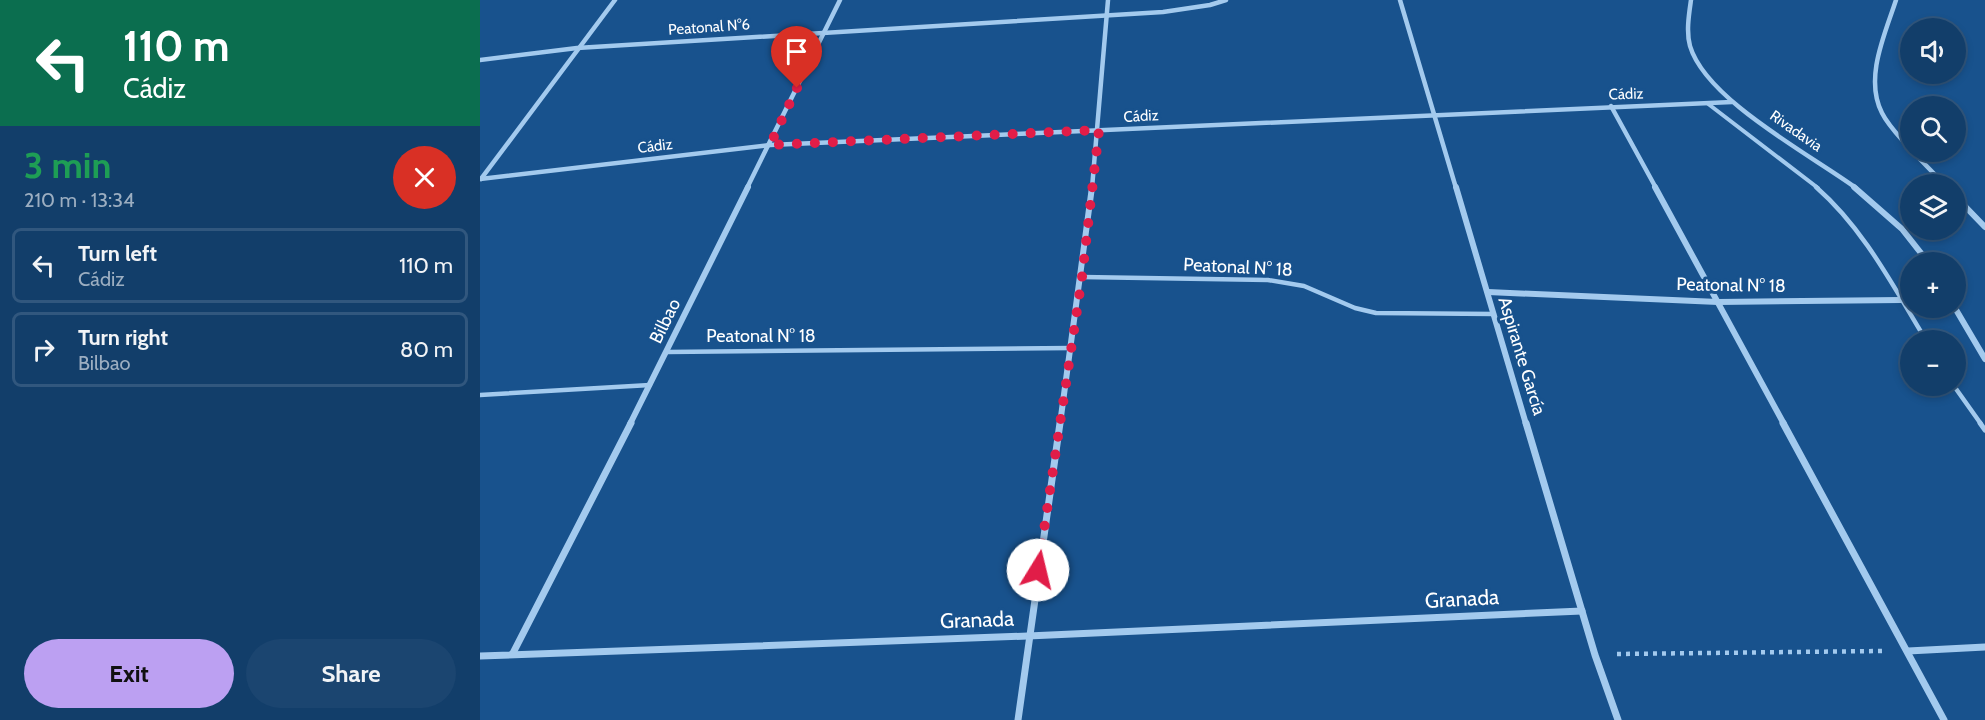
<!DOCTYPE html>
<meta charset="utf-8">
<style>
:root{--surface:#123e6a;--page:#1b4570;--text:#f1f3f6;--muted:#9caec1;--line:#31577e;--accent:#bca0f2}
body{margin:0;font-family:Cabin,sans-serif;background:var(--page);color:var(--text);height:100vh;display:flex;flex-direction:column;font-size:22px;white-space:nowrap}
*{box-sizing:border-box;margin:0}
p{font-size:20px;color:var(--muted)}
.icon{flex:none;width:33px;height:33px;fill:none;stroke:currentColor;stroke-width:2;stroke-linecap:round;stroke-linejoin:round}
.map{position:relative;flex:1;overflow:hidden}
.drawer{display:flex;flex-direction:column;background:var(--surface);width:480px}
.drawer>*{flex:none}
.banner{background:#0b6e4f;color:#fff;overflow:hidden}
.buttons{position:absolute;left:1420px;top:18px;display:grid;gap:12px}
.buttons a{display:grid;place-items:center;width:66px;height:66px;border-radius:50%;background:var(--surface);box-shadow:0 3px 9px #0003,0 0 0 2px var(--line);font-size:30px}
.pin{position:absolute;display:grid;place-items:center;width:51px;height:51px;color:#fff;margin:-62px -26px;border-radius:50% 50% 50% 0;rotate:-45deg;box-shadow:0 0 6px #0007}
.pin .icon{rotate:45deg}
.me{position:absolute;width:66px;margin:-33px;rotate:9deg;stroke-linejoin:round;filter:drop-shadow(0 0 4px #0008)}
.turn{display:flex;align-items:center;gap:21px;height:126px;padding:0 24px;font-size:27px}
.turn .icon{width:78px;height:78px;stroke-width:2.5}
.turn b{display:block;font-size:42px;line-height:51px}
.round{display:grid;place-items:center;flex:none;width:63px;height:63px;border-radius:32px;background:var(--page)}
.head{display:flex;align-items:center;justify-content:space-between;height:102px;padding:0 24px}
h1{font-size:36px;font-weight:700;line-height:45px;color:#1e9e55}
.button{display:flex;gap:12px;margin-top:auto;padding:12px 24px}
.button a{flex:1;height:69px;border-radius:36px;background:var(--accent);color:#111;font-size:24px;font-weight:700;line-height:69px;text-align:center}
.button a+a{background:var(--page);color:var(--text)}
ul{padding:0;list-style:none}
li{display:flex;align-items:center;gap:18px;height:75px;margin:0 12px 9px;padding:0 12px;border:3px solid var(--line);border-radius:9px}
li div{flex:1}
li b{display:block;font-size:22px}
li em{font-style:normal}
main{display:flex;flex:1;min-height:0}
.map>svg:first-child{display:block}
</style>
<main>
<section class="drawer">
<div class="banner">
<div class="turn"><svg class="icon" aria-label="left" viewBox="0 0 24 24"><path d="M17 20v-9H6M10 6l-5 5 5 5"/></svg><div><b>110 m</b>Cádiz</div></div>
</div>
<div class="head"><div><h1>3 min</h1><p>210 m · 13:34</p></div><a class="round" style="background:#d93025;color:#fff"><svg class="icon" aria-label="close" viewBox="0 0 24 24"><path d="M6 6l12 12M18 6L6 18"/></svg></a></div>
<ul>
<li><svg class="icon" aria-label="left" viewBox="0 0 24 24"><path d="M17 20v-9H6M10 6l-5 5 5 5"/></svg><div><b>Turn left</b><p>Cádiz</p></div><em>110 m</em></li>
<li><svg class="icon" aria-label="right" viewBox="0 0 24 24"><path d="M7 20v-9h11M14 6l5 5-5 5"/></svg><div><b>Turn right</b><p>Bilbao</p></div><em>80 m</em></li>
</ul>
<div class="button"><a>Exit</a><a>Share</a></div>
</section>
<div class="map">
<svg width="1505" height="720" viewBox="0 0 1505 720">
<rect width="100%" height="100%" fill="#18528d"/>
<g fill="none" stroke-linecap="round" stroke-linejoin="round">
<polyline stroke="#a3caee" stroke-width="4.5" stroke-dasharray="4 5" stroke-linecap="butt" points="1137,654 1402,651"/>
<polyline stroke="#a3caee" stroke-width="4" points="1227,103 1338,188"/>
<g stroke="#a3caee" stroke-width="4.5">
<path d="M1336,187c48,42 77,99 110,153"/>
<polyline points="602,277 788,280 824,286 875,308 896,313 1014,314"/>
<polyline points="187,352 592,348"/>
<polyline points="1474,386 1501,424"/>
<polyline points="0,395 170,385"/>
</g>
<polyline stroke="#a3caee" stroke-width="5" points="1500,423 1505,430"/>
<g stroke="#a3caee" stroke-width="4.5">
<polyline points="920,0 976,188"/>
<path d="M1211,0c-2,14 -5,32 -1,46 16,54 121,109 166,142"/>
<path d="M1416,0c-11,34 -32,78 -14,113 7,14 19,25 29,37"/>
<polyline points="0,60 97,48 683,12 730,5 746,0"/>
<polyline points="1131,106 1176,188"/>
<polyline points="1433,152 1464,184"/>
<polyline points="0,179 290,145 1252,102"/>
<polyline points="1,179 135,0"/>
<polyline points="267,188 360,0"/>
<polyline points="612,188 628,0"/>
</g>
<g stroke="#a3caee" stroke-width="6">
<polyline points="976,187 1046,424"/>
<polyline points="1175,187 1304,424"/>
<polyline points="1374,187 1422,229 1448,262"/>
<polyline points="1476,197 1505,227"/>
<polyline points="1008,292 1238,302 1421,300"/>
<polyline points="1475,308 1505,359"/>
<polyline points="150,424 268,187"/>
<polyline points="580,424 612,187"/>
</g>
<g stroke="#a3caee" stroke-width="7">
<polyline points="1046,423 1115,655 1138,720"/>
<polyline points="1303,423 1464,720"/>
<polyline points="1428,651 1505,647"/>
<polyline points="33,653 151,423"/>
<polyline points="0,656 548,636 1102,611"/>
<polyline points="538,720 580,423"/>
</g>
</g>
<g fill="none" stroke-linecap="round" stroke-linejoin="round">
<polyline stroke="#e11d48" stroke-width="10" stroke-dasharray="0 18" points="317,88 290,145 619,130 602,277 558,570"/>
</g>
<g text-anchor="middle" stroke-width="6" stroke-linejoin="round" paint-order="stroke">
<g font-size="15" fill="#fff" stroke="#18528d">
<text transform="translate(229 27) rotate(-4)" y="5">Peatonal N°6</text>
<text transform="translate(1146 94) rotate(-2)" y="5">Cádiz</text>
<text transform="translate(661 116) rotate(-3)" y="5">Cádiz</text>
<text transform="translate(1316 131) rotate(35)" y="5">Rivadavia</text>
<text transform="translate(175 146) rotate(-7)" y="5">Cádiz</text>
</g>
<g font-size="18" fill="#fff" stroke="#18528d">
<text transform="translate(758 267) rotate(3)" y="6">Peatonal N° 18</text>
<text transform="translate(1251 285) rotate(1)" y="6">Peatonal N° 18</text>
<text transform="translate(185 321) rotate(-64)" y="6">Bilbao</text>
<text x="281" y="342">Peatonal N° 18</text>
<text transform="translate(1042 356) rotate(73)" y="6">Aspirante García</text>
</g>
<g font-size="21" fill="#fff" stroke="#18528d">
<text transform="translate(982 599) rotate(-3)" y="7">Granada</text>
<text transform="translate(497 620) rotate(-2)" y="7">Granada</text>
</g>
</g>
</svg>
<div class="buttons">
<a><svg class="icon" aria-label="sound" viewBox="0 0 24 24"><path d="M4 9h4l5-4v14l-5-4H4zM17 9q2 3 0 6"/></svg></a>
<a><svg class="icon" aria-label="search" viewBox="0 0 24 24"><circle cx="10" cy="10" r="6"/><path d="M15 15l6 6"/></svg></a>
<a><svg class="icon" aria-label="layers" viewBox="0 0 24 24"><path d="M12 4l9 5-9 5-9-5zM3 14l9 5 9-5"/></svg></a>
<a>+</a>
<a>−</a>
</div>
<div class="pin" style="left:317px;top:88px;background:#d93025"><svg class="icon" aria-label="arrive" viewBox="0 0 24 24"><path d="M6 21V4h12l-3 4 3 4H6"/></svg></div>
<svg class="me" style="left:558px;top:570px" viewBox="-20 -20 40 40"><circle r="19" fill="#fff"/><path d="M0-13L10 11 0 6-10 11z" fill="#e11d48"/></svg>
</div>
</main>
